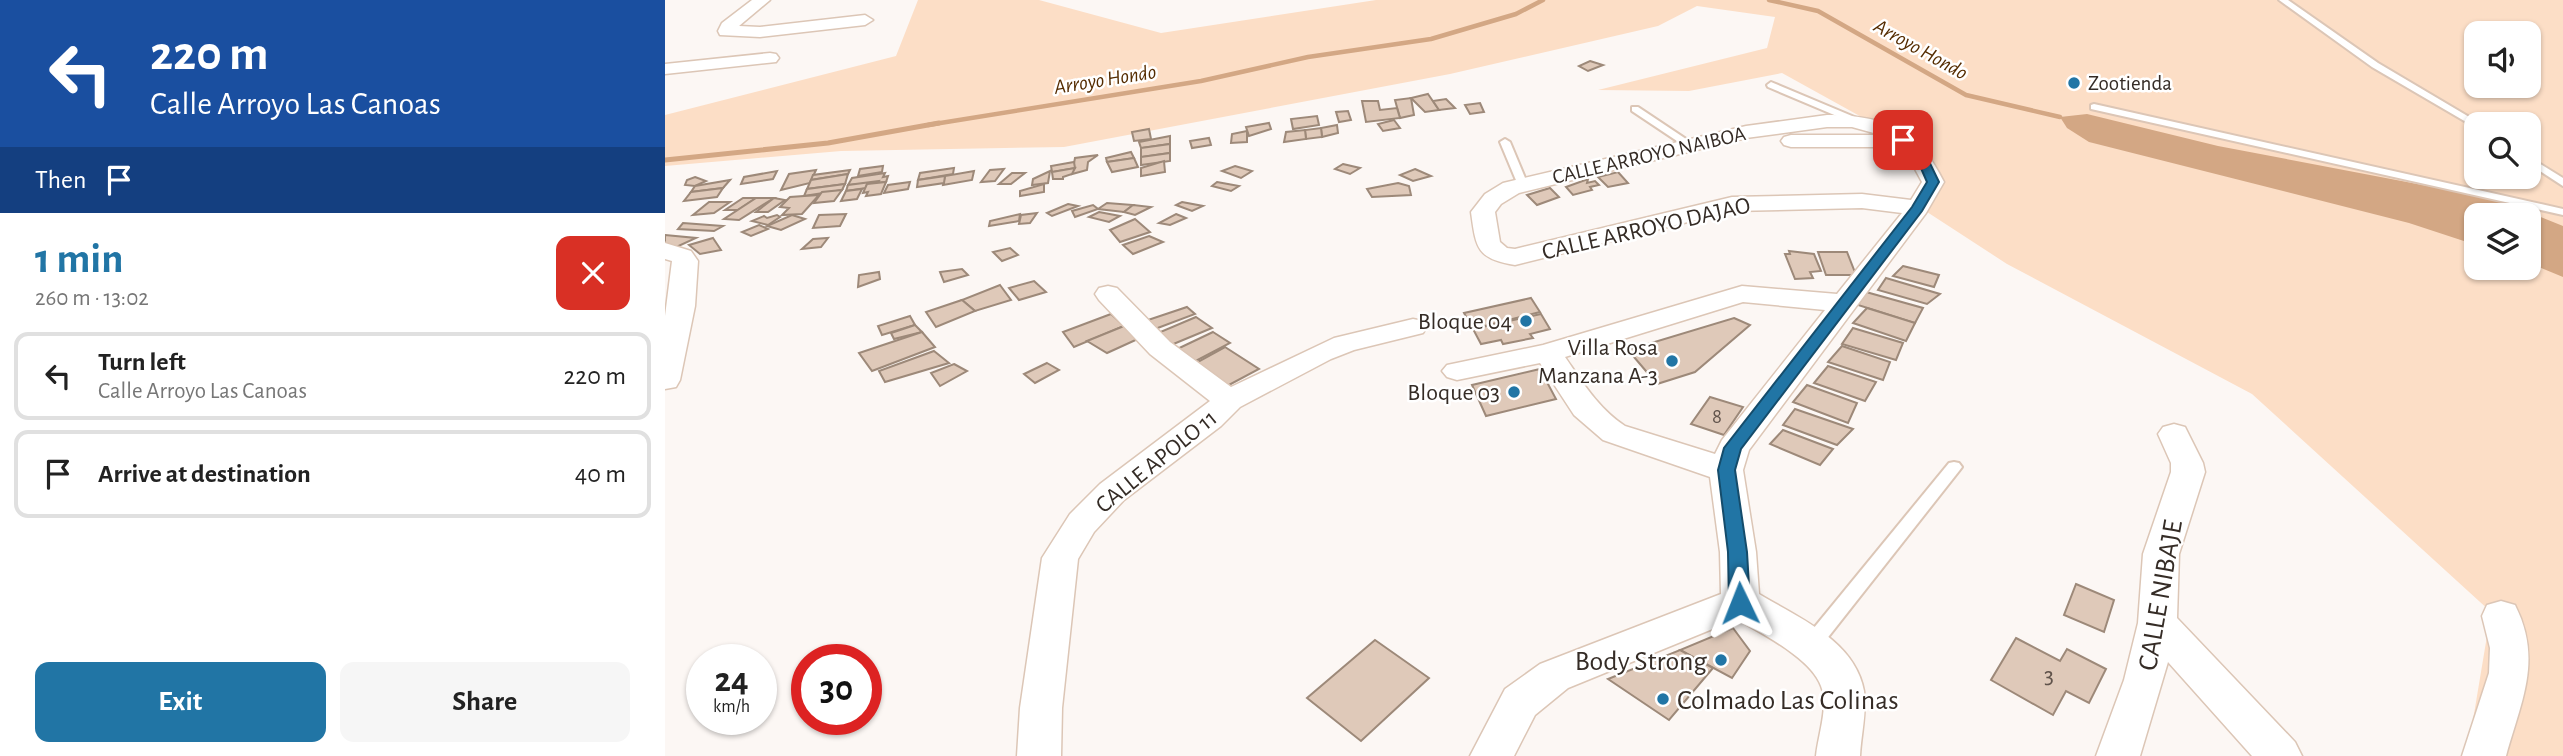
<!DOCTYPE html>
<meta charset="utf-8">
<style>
:root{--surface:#fff;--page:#f6f6f6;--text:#222;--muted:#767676;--line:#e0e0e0;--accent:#2175a5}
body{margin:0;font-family:"Alegreya Sans",sans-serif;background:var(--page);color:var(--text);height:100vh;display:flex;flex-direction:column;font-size:26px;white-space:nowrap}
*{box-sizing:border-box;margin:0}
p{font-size:23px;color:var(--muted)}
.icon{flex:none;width:38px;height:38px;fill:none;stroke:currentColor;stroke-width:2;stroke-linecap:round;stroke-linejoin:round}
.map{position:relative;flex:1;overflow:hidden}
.drawer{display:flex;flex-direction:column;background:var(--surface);width:665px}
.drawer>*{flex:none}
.hud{background:#1a4fa0;color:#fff;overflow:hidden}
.tools{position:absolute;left:1799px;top:21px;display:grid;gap:14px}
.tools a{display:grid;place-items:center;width:77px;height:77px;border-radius:14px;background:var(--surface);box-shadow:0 2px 5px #0004;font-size:35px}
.speed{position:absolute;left:21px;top:644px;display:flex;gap:14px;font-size:35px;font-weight:700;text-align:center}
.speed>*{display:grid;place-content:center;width:91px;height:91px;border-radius:50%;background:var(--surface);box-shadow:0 2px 5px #0004;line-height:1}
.speed small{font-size:18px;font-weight:400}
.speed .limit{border:10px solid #d22;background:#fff;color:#111}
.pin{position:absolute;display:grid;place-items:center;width:60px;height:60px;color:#fff;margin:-30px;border-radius:14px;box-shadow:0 4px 10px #0006}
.me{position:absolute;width:77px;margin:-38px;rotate:358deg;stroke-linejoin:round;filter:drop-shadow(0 0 5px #0008)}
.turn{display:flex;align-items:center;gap:24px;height:147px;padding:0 35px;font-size:32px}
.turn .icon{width:91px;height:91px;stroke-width:2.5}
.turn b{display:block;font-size:49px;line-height:60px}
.then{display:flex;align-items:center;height:66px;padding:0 35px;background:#0003;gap:14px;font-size:26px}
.round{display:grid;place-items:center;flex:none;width:74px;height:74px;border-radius:14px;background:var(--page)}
.headline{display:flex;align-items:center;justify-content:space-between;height:119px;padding:0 35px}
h1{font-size:42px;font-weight:600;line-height:52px;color:var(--accent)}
.primary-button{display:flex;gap:14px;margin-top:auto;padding:14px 35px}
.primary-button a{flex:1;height:80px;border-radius:14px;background:var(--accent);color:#fff;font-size:28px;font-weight:600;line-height:80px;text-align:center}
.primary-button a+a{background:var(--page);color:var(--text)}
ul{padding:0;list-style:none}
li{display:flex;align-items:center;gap:21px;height:88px;margin:0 14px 10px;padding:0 21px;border:4px solid var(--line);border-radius:14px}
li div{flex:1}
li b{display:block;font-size:26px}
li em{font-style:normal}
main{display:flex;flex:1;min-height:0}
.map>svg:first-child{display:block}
</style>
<main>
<section class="drawer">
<div class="hud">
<div class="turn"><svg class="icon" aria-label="left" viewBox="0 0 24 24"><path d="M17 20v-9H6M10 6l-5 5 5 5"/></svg><div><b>220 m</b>Calle Arroyo Las Canoas</div></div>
<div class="then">Then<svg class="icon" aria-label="arrive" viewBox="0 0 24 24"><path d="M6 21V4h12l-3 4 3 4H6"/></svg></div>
</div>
<div class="headline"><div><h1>1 min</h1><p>260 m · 13:02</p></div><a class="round" style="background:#d93025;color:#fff"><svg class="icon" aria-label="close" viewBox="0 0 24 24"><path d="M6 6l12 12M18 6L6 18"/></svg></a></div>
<ul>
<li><svg class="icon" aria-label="left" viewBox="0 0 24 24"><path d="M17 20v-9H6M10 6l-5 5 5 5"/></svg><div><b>Turn left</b><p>Calle Arroyo Las Canoas</p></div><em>220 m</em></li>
<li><svg class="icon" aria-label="arrive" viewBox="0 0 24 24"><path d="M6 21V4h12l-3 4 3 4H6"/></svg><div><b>Arrive at destination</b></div><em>40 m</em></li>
</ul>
<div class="primary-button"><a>Exit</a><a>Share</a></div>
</section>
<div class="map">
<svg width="1898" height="756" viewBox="0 0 1898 756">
<rect width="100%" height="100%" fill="#fcf7f4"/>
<path fill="#fcdec6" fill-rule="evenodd" d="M253,0h121l122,33 215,-33h1187v756h-96l24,-144 -239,-218 -245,-130 -83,-54 -1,-59 -141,-78 -93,18 -91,-1 169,-42 8,-31 -78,-11 -39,20 -208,48 -386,73 -223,4 -176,15v-51l231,-59zM1811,33h53v53h-53zM1811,124h53v53h-53zM1811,215h53v53h-53z"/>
<polygon fill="#d3a784" points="1422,114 1553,146 1831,199 1898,226 1898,277 1864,263 1864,215 1811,215 1811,245 1744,223 1424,142 1402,128 1395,117"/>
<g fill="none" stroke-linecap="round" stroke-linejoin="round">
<g stroke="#d3a784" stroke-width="4.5">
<polyline points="1104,0 1153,11 1301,95 1395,117"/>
<polyline points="263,125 536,81 643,57 766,39 851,14 878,0"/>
</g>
<polyline stroke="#d3a784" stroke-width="5" points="0,160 163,143 274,123"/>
</g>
<g fill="#dfc9b9" stroke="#9d8979" stroke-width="2">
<polygon points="925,61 938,65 923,71 914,66"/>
<polygon points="763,94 774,110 760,112 746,98"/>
<polygon points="746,98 749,115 735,118 730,100"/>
<polygon points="781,99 790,108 774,110 768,101"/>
<polygon points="697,101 713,101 715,110 732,108 735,118 701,122"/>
<polygon points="815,103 819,112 805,114 800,105"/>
<polygon points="683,111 686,120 674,122 671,112"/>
<polygon points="652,116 654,125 628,129 626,119"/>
<polygon points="729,120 735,128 718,131 713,124"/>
<polygon points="604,123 606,129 584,136 581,127"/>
<polygon points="672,125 673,133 657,137 656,128"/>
<polygon points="656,128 657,137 641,139 640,130"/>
<polygon points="484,129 486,139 469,141 467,132"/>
<polygon points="640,130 641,139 619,142 621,132"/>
<polygon points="582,131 582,142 566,143 567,134"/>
<polygon points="505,136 505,144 476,148 474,142"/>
<polygon points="544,138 546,145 527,148 525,141"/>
<polygon points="505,144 505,153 476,157 476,148"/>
<polygon points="466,152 469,158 442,162 441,158"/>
<polygon points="505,153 505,161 476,165 476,157"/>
<polygon points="433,155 423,162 422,170 407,174 410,158"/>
<polygon points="469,158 473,167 447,172 442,162"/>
<polygon points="499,161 500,172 476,176 476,168"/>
<polygon points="409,162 410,168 387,172 386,166"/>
<polygon points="678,164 695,168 685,174 670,169"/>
<polygon points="218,166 217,172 193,176 195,169"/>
<polygon points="570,166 587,171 576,178 557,171"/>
<polygon points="289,168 288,174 253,180 255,173"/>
<polygon points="410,168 407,174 398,177 398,179 388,179 387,172"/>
<polygon points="339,169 330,181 316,182 325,170"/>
<polygon points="750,169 766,176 748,181 735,175"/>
<polygon points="151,170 145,183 116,190 124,174"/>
<polygon points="185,170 183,174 146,180 148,175"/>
<polygon points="112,171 108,179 76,184 79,177"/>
<polygon points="309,171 307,180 278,185 280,176"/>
<polygon points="385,171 383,183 367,185 368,179"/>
<polygon points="953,172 963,183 943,187 933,177"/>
<polygon points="220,173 218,177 223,176 221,182 183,185 187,178"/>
<polygon points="347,173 360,173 346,184 334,184"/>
<polygon points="183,174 180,184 142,189 146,180"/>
<polygon points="280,176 279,183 252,187 253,180"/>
<polygon points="30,177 41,181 30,186 20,185 22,180"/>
<polygon points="923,179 922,183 930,181 934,185 925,187 927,190 908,195 901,187"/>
<polygon points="65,180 58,188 26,192 30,186"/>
<polygon points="214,181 213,183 202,184 201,188 181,191 183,185"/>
<polygon points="221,182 216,194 201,196 203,192 198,193 202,184"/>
<polygon points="245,182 243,189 219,193 223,185"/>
<polygon points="552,182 574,186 566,191 547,186"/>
<polygon points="733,183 744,186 746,195 707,197 702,189"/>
<polygon points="180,184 177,190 139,196 142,189"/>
<polygon points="379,184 379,192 355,196 355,191"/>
<polygon points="58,188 52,197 19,201 26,192"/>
<polygon points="885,188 894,197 872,205 862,195"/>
<polygon points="197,189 192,199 176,201 181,191"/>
<polygon points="177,190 169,201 149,203 157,192"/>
<polygon points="154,195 137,214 117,215 124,208 115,207 125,197"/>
<polygon points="78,198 91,198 73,210 60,210"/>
<polygon points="91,198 109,198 74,220 59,219"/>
<polygon points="109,198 120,200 103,212 91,212"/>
<polygon points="44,202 65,202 49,213 28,215"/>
<polygon points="517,202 538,206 527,211 511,205"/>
<polygon points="442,203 468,205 459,212 433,209"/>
<polygon points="403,204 413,206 387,216 382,213"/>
<polygon points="428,205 433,209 410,217 407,211"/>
<polygon points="468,205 486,207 470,215 459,212"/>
<polygon points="434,212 455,216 444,222 424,217"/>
<polygon points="372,213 365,223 354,224 356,215"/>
<polygon points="181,214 175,226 148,228 154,215"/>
<polygon points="355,214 354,221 324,226 325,221"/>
<polygon points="511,214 521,218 505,225 494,223"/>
<polygon points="112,215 115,217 103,225 87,221 99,216 102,218"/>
<polygon points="127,215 140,219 116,230 102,226"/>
<polygon points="470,219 485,232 455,242 445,230"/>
<polygon points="18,223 58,226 49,231 13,229"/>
<polygon points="94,225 103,229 86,236 77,232"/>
<polygon points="0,235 31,238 7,249 0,249"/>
<polygon points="484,236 498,242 468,254 458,245"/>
<polygon points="48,238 56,250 35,254 24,245"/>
<polygon points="163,238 156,247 137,249 148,239"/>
<polygon points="345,248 353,255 337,261 328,252"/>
<polygon points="1124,251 1149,254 1156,271 1145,272 1148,278 1130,279 1120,254 1125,254"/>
<polygon points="1153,252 1182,252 1191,275 1161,275"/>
<polygon points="1238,266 1274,275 1269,287 1228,276"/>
<polygon points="297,269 303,275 279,282 275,272"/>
<polygon points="214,272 215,279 193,287 194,275"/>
<polygon points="1221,278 1275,294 1262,304 1213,290"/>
<polygon points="369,281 381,292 354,300 344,288"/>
<polygon points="335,285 346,300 310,311 297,300"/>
<polygon points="1201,292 1258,308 1250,323 1193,305"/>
<polygon points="866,298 875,312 808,329 799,313"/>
<polygon points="297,300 310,311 271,327 261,312"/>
<polygon points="522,307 530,314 490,329 483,320"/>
<polygon points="1202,308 1250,323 1241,341 1188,323"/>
<polygon points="446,314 459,326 409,347 398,332"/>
<polygon points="876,314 885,329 865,334 868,338 838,344 836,340 816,344 808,329"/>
<polygon points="245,316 250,325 217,335 213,326"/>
<polygon points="531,317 547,328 506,345 493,333"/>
<polygon points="1069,318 1085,325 1030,372 992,384 963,350"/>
<polygon points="250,325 257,332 229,339 226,333"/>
<polygon points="459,326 475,338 442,353 422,341"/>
<polygon points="1188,328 1238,343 1231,360 1177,344"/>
<polygon points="257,332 270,347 207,371 194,353"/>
<polygon points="548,332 565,343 525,364 508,351"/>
<polygon points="1177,346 1225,362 1218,380 1163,362"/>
<polygon points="560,347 594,369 562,386 529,364"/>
<polygon points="269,351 284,363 220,382 214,371"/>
<polygon points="382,363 394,370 370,383 359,374"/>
<polygon points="289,364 302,371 275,386 266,373"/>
<polygon points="1163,366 1211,382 1200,401 1149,383"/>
<polygon points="875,369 891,399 821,416 807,385"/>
<polygon points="1142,385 1192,403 1183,423 1128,402"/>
<polygon points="1045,397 1078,407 1059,435 1026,424"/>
<polygon points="1130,409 1188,429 1172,445 1118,425"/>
<polygon points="1118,430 1168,449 1155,465 1105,444"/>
<polygon points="1411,584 1449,600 1439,632 1399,615"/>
<polygon points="1068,628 1085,651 1067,678 1015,650"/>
<polygon points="1351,638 1395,661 1402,649 1441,669 1424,703 1401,691 1388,715 1326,680"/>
<polygon points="710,640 764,678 696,741 642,698"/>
<polygon points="1015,650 1048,668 1004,720 943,679"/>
</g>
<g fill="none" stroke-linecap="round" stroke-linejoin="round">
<g stroke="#dcc6b6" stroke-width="4">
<g id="lane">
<polygon points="1614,0 1623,0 1713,63 1816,124 1808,126 1707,67"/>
<polygon points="1106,82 1199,121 1201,123 1193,125 1103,87 1102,85"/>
<polygon points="1429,104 1898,209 1898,215 1426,109 1426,105"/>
<polygon points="967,107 973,107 1030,145 1021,147 967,111"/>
<polygon points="840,139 845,142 863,185 862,187 858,188 853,185 835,142"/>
<polygon points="1864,157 1898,178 1898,186 1864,164"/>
<polygon points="1289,462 1294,463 1297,467 1294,471 1153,650 1146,653 1139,650 1137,645 1139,640 1284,463"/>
</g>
</g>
<g stroke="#dcc6b6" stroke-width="3">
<g id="street">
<polygon points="87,0 105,0 74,26 95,27 200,15 208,20 200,25 95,37 55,35 53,31 57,23"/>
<polygon points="105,53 111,54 114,58 111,62 0,74 0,64"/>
<path d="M1162,115c58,1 90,12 117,67l-18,31 -177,237 -6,20 13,82 3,42c38,23 96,46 105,97 3,21 -3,44 -4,65h-44c2,-21 13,-50 5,-70 -10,-28 -59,-52 -84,-67l-169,69 -33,27 -21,41h-44l35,-67 35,-25 181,-70 -1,-42 -10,-75 -107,-37 -29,-25 -34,-52 -83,17 -10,-3 -5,-6 5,-6 96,-20 199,-59 95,8 65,-81 -40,-5 -130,3 -217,54c-39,-6 -39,-18 -44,-53l14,-18 18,-11 243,-57zM1162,127h25l29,8h-90l-7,2 -3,4 3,4 7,2h90l7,-2 3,-4 18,17 13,24 -11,18 -49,-6 -130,3 -217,52 -8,-1 -7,-6 -5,-30 6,-8 18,-11 227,-55zM1078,302l82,8 -103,130 -7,14 -90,-28c-27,-18 -42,-43 -60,-69z"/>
<polygon points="0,243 26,251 33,261 30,306 15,380 11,387 0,389 0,316 7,261 0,259"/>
<polygon points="443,286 452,288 505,342 566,387 669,338 748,319 758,321 762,327 758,333 689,350 666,359 575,407 556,426 459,500 429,532 413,559 397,708 396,756 352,756 355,708 377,558 405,514 435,484 545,401 485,354 434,300 430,294 434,288"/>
<polygon points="1509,424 1520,427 1538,463 1540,472 1514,554 1512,618 1630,742 1637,756 1587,756 1503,662 1475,756 1431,756 1459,680 1473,623 1478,554 1506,472 1506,463 1493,434 1498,427"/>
<path d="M1836,601l14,4c28,55 6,96 -9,151h-44l27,-83 1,-25 -8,-32 5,-11z"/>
</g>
</g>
<use href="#lane" fill="#fff" fill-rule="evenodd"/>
<use href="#street" fill="#fff" fill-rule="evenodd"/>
</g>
<polygon fill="#2175a5" stroke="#154c6b" stroke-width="2" points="1234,138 1242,138 1261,155 1274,182 1257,211 1076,449 1070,470 1082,552 1085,603 1082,608 1075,611 1067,608 1064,603 1063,552 1053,470 1059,448 1247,207 1262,182 1252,159 1234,143"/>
<g fill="#2175a5" stroke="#fff" stroke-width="2.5">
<circle cx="1409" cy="83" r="7"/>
<circle cx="861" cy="321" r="7"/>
<circle cx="1007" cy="361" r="7"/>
<circle cx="849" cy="392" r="7"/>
<circle cx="1056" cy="660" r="7"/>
<circle cx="998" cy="699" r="7"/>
</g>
<g text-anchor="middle" stroke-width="5" stroke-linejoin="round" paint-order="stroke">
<g font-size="21" font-style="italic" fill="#552c00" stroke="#fff">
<text transform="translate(1256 49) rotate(29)" y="7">Arroyo Hondo</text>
<text transform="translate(440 79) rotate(-9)" y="7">Arroyo Hondo</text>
</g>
<g font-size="21" fill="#352c26" stroke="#fff" text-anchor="start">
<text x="1423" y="90">Zootienda</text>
</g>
<g font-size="21" fill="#352c26" stroke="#fff">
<text transform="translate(984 155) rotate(-13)" y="7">CALLE ARROYO NAIBOA</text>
</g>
<g font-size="21" fill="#60534b">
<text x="1052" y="423">8</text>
</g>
<g font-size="24" fill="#352c26" stroke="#fff">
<text transform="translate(981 228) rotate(-13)" y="8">CALLE ARROYO DAJAO</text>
<text transform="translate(491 461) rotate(-39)" y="8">CALLE APOLO 11</text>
</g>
<g font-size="24" fill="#352c26" stroke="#fff" text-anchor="end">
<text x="847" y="329">Bloque 04</text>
<text x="993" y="355">Villa Rosa<tspan x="993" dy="28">Manzana A-3</tspan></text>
<text x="835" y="400">Bloque 03</text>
</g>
<g font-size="24" fill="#60534b">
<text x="1384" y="683">3</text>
</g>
<g font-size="28" fill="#352c26" stroke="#fff">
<text transform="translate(1494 595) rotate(-80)" y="10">CALLE NIBAJE</text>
</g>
<g font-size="28" fill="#352c26" stroke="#fff" text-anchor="end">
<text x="1042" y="670">Body Strong</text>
<text x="1012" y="709" text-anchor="start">Colmado Las Colinas</text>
</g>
</g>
</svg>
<div class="tools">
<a><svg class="icon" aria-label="sound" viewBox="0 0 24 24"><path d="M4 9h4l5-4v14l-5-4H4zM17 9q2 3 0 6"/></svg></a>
<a><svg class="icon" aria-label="search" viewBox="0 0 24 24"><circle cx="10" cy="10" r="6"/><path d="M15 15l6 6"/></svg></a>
<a><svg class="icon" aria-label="layers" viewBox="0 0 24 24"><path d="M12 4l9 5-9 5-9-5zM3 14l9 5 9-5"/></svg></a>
</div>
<div class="speed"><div>24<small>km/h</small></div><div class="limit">30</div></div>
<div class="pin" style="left:1238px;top:140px;background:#d93025"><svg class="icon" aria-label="arrive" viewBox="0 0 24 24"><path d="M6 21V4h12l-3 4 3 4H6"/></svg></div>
<svg class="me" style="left:1075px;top:603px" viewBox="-20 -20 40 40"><path d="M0-17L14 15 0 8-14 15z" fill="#2175a5" stroke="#fff" stroke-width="4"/></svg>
</div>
</main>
